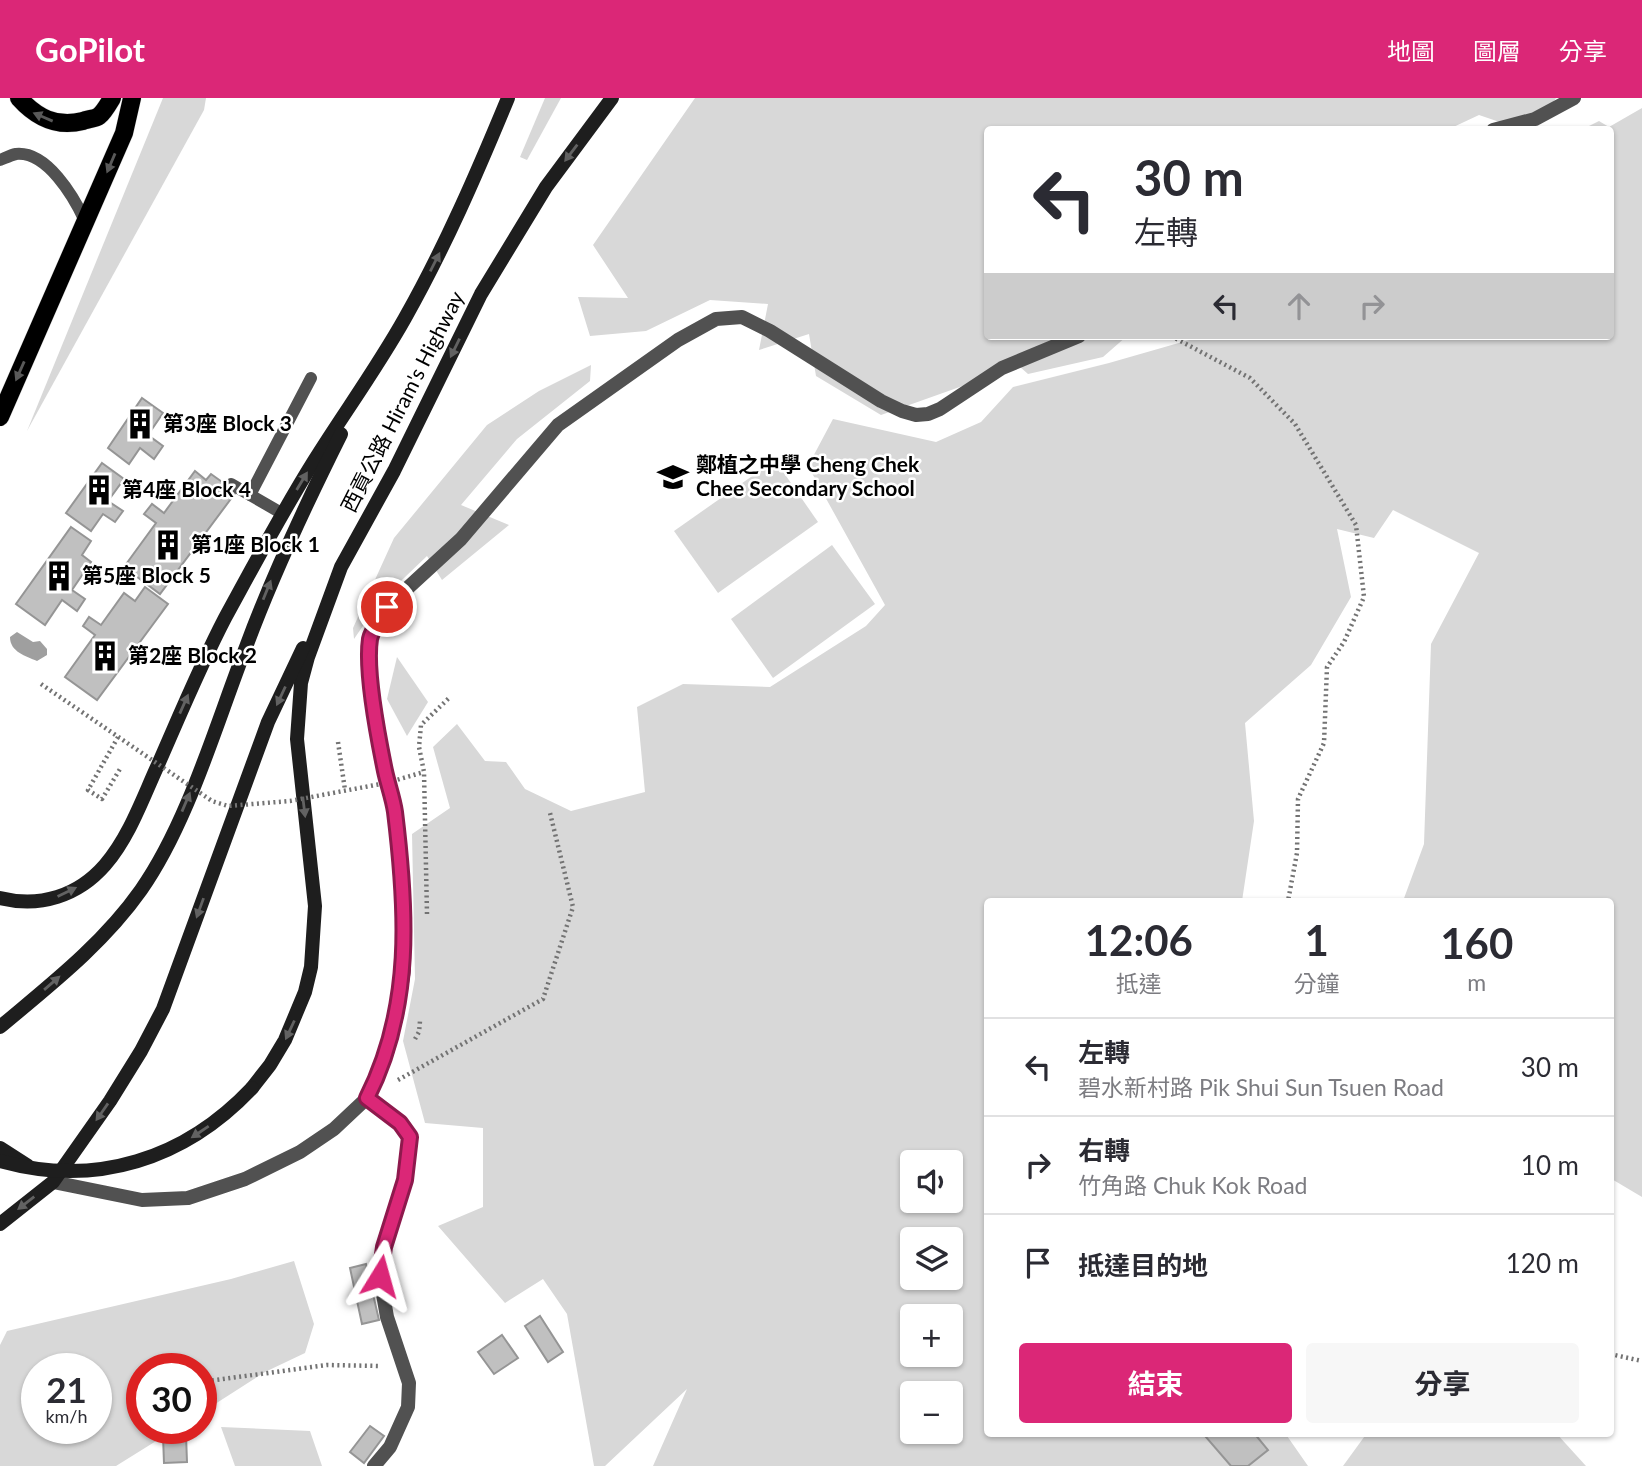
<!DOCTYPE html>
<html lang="zh-TW">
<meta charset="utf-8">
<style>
:root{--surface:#fff;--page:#f7f7f7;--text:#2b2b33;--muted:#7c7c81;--line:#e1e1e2;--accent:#db2777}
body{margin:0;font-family:Lato,"Noto Sans TC",sans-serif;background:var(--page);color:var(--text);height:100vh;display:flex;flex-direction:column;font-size:26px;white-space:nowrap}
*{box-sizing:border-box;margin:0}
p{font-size:23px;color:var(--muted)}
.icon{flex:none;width:38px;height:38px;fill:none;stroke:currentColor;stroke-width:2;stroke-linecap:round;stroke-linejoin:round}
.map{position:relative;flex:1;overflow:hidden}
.panel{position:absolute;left:984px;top:800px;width:630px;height:539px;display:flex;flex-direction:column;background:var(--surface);border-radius:7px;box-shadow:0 2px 5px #0004}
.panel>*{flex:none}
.hud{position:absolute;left:984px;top:28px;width:630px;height:214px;border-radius:7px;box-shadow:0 2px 5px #0004;background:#fff;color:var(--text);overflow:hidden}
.controls{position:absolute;left:900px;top:1052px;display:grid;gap:14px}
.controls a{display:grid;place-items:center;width:63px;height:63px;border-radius:7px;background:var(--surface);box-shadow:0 2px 5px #0004;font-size:35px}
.speed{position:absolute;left:21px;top:1255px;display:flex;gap:14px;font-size:35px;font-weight:700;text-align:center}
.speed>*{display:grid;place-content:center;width:91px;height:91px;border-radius:50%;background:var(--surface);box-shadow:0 2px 5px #0004;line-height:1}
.speed small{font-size:18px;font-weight:400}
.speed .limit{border:10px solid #d22;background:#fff;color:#111}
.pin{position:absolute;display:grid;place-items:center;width:60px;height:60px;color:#fff;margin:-30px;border:4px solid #fff;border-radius:50%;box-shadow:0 2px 7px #0007}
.me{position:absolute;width:77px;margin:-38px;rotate:8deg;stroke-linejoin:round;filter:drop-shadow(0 0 5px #0008)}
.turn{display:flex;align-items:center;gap:24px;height:147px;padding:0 35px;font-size:32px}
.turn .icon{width:91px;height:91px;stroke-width:2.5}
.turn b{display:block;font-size:49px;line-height:60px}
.lanes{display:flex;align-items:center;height:66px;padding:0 35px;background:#0003;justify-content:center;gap:35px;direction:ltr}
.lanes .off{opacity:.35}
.eta{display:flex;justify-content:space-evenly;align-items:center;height:119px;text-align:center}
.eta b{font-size:42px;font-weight:700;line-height:49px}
.primary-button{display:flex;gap:14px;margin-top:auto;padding:14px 35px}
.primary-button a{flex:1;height:80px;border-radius:7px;background:var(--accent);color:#fff;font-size:28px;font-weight:700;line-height:80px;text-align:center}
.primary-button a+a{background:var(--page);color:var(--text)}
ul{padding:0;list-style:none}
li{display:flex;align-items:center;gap:21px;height:98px;padding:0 35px;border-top:2px solid var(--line)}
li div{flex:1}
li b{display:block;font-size:26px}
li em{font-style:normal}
header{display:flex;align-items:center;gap:42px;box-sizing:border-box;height:98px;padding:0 35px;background:var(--accent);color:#fff}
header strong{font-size:33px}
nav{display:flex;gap:38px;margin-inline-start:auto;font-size:24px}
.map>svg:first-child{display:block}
</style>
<header>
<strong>GoPilot</strong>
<nav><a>地圖</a><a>圖層</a><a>分享</a></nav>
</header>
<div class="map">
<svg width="1642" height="1368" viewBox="0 0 1642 1368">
<rect width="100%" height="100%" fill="#fff"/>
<g fill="#d8d8d8" fill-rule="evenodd">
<polygon points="163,0 206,0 204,12 27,333"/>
<polygon points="545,0 561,0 527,62 520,59"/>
<polygon points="695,0 1556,0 1536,31 1520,31 1479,17 1447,32 987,32 987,238 1127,238 1103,259 1028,276 1019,268 881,317 816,278 809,236 759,252 768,206 710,202 646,233 590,238 578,199 628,200 593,147"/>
<path d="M1642,10v1089l-32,-19v-277h-207l21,-57 7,-200 48,-91 -86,-43 -19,28 -37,-9 14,68 -40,68 -66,58 9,98 -12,80h-255v532h298l23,33h-655l34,-77 -82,77h-11l-27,-152 -24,-35 -38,24 -67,-77 45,-19v-79l-58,-5 -22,-82 12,-62 -3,-145 38,-26 -17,-61 24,-23 28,37 21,1 19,27 46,22 74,-19 -8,-85 46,-23 87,3 96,-61 19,-21 -77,-139 25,-47 103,23 45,-20 32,-35 96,-24 94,-27h407v-206l-27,-1 16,-8 10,6zM912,1064h38v38h-38zM912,1141h38v39h-38zM912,1218h38v38h-38zM912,1295h38v39h-38z"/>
<polygon points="591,267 590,283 517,341 461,407 509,427 442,482 427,458 380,503 354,541 353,530 394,440 487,327 539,293"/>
<polygon points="775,362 818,424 718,495 674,433"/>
<polygon points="832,447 875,506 773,580 731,521"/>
<polygon points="397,559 428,604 407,638 387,601"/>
<path d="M294,1163l20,63 -9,29 -40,19 -64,41v-45h-59v60h35l-61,38h-116v-121l7,-14 224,-52zM37,1270h59v60h-59z"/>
<polygon points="221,1329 310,1333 322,1368 235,1368"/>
<polygon points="1367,1335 1556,1335 1586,1368 1343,1368"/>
</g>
<path fill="#9f9f9f" d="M17,534l16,10 7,-1 7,8v6l-10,6c-11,-5 -27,-9 -27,-24z"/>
<g fill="#c0c0c0" stroke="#959595" stroke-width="2">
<polygon points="142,300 163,315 148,337 163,348 154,361 140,350 129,366 108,350"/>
<polygon points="102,365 124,381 108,403 123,413 115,424 103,416 91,433 66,415"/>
<polygon points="195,373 206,382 211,376 236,394 160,496 124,469 156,425 144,416 152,406 164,415"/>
<polygon points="71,429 91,443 82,457 91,464 72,492 85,501 77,513 62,502 45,527 16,506"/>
<polygon points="145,489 168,506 97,602 65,579 95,537 83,528 89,519 101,527 124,495 135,503"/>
<polygon points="366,1166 379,1222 362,1226 350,1170"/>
<polygon points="540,1218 563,1254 548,1264 525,1228"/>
<polygon points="502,1237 518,1260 494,1276 478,1254"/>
<polygon points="370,1328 384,1338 364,1365 350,1354"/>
<polygon points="1209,1335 1254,1335 1268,1352 1248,1368 1231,1368 1205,1338"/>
<polygon points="186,1337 187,1364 164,1365 163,1338"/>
</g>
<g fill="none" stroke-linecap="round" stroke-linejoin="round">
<g stroke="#dbdbdb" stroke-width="19">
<g id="primary">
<path d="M19,0c17,19 37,30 64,23 4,-2 12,-2 16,-5 5,-4 10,-13 13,-18"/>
<polyline points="0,319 124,35 132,0"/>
</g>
</g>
<g stroke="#737373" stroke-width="4.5" stroke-dasharray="2 3.5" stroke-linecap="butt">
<polyline points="1171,238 1250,280 1295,326 1356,427 1364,499 1344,544 1327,569 1324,645 1298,701 1297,755 1288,803"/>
<polyline points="118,639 88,692 102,701 120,671"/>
<polyline points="338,644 345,692"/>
<polyline points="427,816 424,674 419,649 421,627 449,600"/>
<polyline points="415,941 419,934 420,923"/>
<polyline points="398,982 543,901 573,809 550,715"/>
<polyline points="1610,1256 1642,1263"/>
<polyline points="201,1284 327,1267 381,1268"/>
</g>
<g stroke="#515151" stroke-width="12">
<path d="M0,62c5,-2 11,-5 16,-6 31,-3 58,43 69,67"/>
<polyline points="231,386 283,416"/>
<polyline points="250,397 311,280"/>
</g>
<g stroke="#515151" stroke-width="14">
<polyline points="1493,32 1535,21 1574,0"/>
<polyline points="367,1000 400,1025 410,1039 405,1082 384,1149 380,1179 387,1219 409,1285 408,1309 390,1349 374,1368"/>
<polyline points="53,1084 142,1102 188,1100 245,1081 300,1054 334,1031 367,1000 387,955 397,917 404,872 404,829 395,712 385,673 368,566 370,538 387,509 461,441 558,327 678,242 716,221 742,219 770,233 881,303 902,313 916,317 928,316 940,311 1002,270 1079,238"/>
</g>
<g stroke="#1e1e1e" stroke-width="14">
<path d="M0,800c40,10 78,-2 105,-33 24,-28 37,-65 52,-98 22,-50 43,-101 68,-149 29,-53 57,-106 89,-157 30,-48 63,-93 91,-143 40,-71 72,-145 103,-220"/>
<path d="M0,929c50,-42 103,-83 141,-137 47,-67 75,-166 105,-243 27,-73 60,-143 95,-213"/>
<polyline points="252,990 270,967 285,942 305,894 311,869 315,808 297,641 301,585 308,559 341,469 394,373 481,196 546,89 612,0"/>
<polyline points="0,1050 28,1068"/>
<polyline points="0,1126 53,1084 110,1003 141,953 163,911 268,624 303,550"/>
</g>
<use href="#primary" stroke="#000" stroke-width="18"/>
<polyline stroke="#737373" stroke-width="4.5" stroke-dasharray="2 3.5" stroke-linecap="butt" points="41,586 212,703 228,708 290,703 386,685 424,674"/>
<path stroke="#1e1e1e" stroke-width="14" d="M0,1063c96,27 185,-2 252,-73"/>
</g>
<defs><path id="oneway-solid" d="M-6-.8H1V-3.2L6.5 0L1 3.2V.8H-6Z" transform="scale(1.75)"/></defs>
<g fill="#595959">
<use href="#oneway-solid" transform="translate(43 19) rotate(-157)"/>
<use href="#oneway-solid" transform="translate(111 65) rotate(113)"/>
<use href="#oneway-solid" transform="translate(20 273) rotate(114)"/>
</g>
<g fill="#626262">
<use href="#oneway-solid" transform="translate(571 55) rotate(127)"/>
<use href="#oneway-solid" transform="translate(435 164) rotate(-63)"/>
<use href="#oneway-solid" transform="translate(455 250) rotate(116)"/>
<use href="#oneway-solid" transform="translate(302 383) rotate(-59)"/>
<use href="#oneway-solid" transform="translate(267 492) rotate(-68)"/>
<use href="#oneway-solid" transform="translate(281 598) rotate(115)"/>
<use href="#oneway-solid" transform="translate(184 606) rotate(-66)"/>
<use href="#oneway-solid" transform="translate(186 704) rotate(-67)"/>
<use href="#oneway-solid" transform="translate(304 709) rotate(83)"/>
<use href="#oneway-solid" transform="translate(67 794) rotate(-26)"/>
<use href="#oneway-solid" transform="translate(200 810) rotate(110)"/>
<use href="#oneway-solid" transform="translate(52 885) rotate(-41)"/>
<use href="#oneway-solid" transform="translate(290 932) rotate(115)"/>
<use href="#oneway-solid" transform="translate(102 1014) rotate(125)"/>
<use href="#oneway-solid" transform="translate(200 1034) rotate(146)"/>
<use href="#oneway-solid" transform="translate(26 1105) rotate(142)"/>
</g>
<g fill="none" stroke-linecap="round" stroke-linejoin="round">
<g stroke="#8e194d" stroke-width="18">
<path id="route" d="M380,1178l4,-29 21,-67 5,-43 -10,-14 -33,-25c46,-91 40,-188 28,-286 -2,-14 -7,-27 -10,-41 -7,-34 -20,-99 -15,-132 2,-10 12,-22 17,-32"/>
</g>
<use href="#route" stroke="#db2777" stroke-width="12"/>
</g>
<defs>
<g id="building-bare" transform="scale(2.415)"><path d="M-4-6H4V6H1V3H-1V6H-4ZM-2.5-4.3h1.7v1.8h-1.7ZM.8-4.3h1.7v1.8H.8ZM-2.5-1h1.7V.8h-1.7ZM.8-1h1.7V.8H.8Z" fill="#000" stroke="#fff" stroke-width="2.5" paint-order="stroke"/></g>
<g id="school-bare" transform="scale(2.415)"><path d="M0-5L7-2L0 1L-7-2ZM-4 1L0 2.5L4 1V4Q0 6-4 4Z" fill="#000" stroke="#fff" stroke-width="2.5" paint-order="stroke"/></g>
</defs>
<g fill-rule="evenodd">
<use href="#building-bare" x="140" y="326"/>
<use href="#school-bare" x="673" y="379"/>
<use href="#building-bare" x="99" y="392"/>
<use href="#building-bare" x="168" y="447"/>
<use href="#building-bare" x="59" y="478"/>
<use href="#building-bare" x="105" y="558"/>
</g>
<g text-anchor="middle" stroke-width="5" stroke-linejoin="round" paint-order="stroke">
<g font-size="21" fill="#000" stroke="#fff">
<text transform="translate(403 304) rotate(-63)" y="7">西貢公路 Hiram's Highway</text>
</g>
<g font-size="21" font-weight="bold" fill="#000" stroke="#fff" text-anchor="start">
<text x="163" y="333">第3座 Block 3</text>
<text x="696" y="374">鄭植之中學 Cheng Chek<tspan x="696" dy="24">Chee Secondary School</tspan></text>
<text x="122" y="399">第4座 Block 4</text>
<text x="191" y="454">第1座 Block 1</text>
<text x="82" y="485">第5座 Block 5</text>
<text x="128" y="565">第2座 Block 2</text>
</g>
</g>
</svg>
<div class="controls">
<a><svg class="icon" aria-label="sound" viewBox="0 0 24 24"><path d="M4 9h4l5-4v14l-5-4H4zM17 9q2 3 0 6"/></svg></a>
<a><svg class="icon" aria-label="layers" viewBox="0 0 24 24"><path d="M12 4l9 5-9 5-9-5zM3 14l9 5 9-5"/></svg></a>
<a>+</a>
<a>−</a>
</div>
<div class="speed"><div>21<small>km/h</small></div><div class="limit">30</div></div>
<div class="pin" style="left:387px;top:509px;background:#d93025"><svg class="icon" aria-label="arrive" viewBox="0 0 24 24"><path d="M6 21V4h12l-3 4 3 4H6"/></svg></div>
<svg class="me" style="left:380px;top:1178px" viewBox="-20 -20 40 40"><path d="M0-17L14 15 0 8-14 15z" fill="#db2777" stroke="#fff" stroke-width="4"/></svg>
<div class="hud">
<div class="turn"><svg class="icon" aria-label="left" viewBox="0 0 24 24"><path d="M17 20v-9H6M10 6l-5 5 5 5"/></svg><div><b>30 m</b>左轉</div></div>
<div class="lanes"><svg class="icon" aria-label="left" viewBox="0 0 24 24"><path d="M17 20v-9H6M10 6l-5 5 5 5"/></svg><svg class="icon off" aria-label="ahead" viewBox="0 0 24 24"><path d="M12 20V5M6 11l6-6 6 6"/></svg><svg class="icon off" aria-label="right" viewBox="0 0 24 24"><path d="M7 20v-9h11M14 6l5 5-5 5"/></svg></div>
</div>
<section class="panel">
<div class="eta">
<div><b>12:06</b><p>抵達</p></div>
<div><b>1</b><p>分鐘</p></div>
<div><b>160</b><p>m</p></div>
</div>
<ul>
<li><svg class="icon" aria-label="left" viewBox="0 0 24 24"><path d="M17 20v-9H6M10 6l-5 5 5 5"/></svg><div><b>左轉</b><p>碧水新村路 Pik Shui Sun Tsuen Road</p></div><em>30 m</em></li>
<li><svg class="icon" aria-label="right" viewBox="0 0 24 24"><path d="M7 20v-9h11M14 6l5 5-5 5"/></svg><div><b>右轉</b><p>竹角路 Chuk Kok Road</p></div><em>10 m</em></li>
<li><svg class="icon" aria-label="arrive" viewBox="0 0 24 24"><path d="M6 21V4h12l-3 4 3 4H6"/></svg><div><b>抵達目的地</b></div><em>120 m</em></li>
</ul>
<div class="primary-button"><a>結束</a><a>分享</a></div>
</section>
</div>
